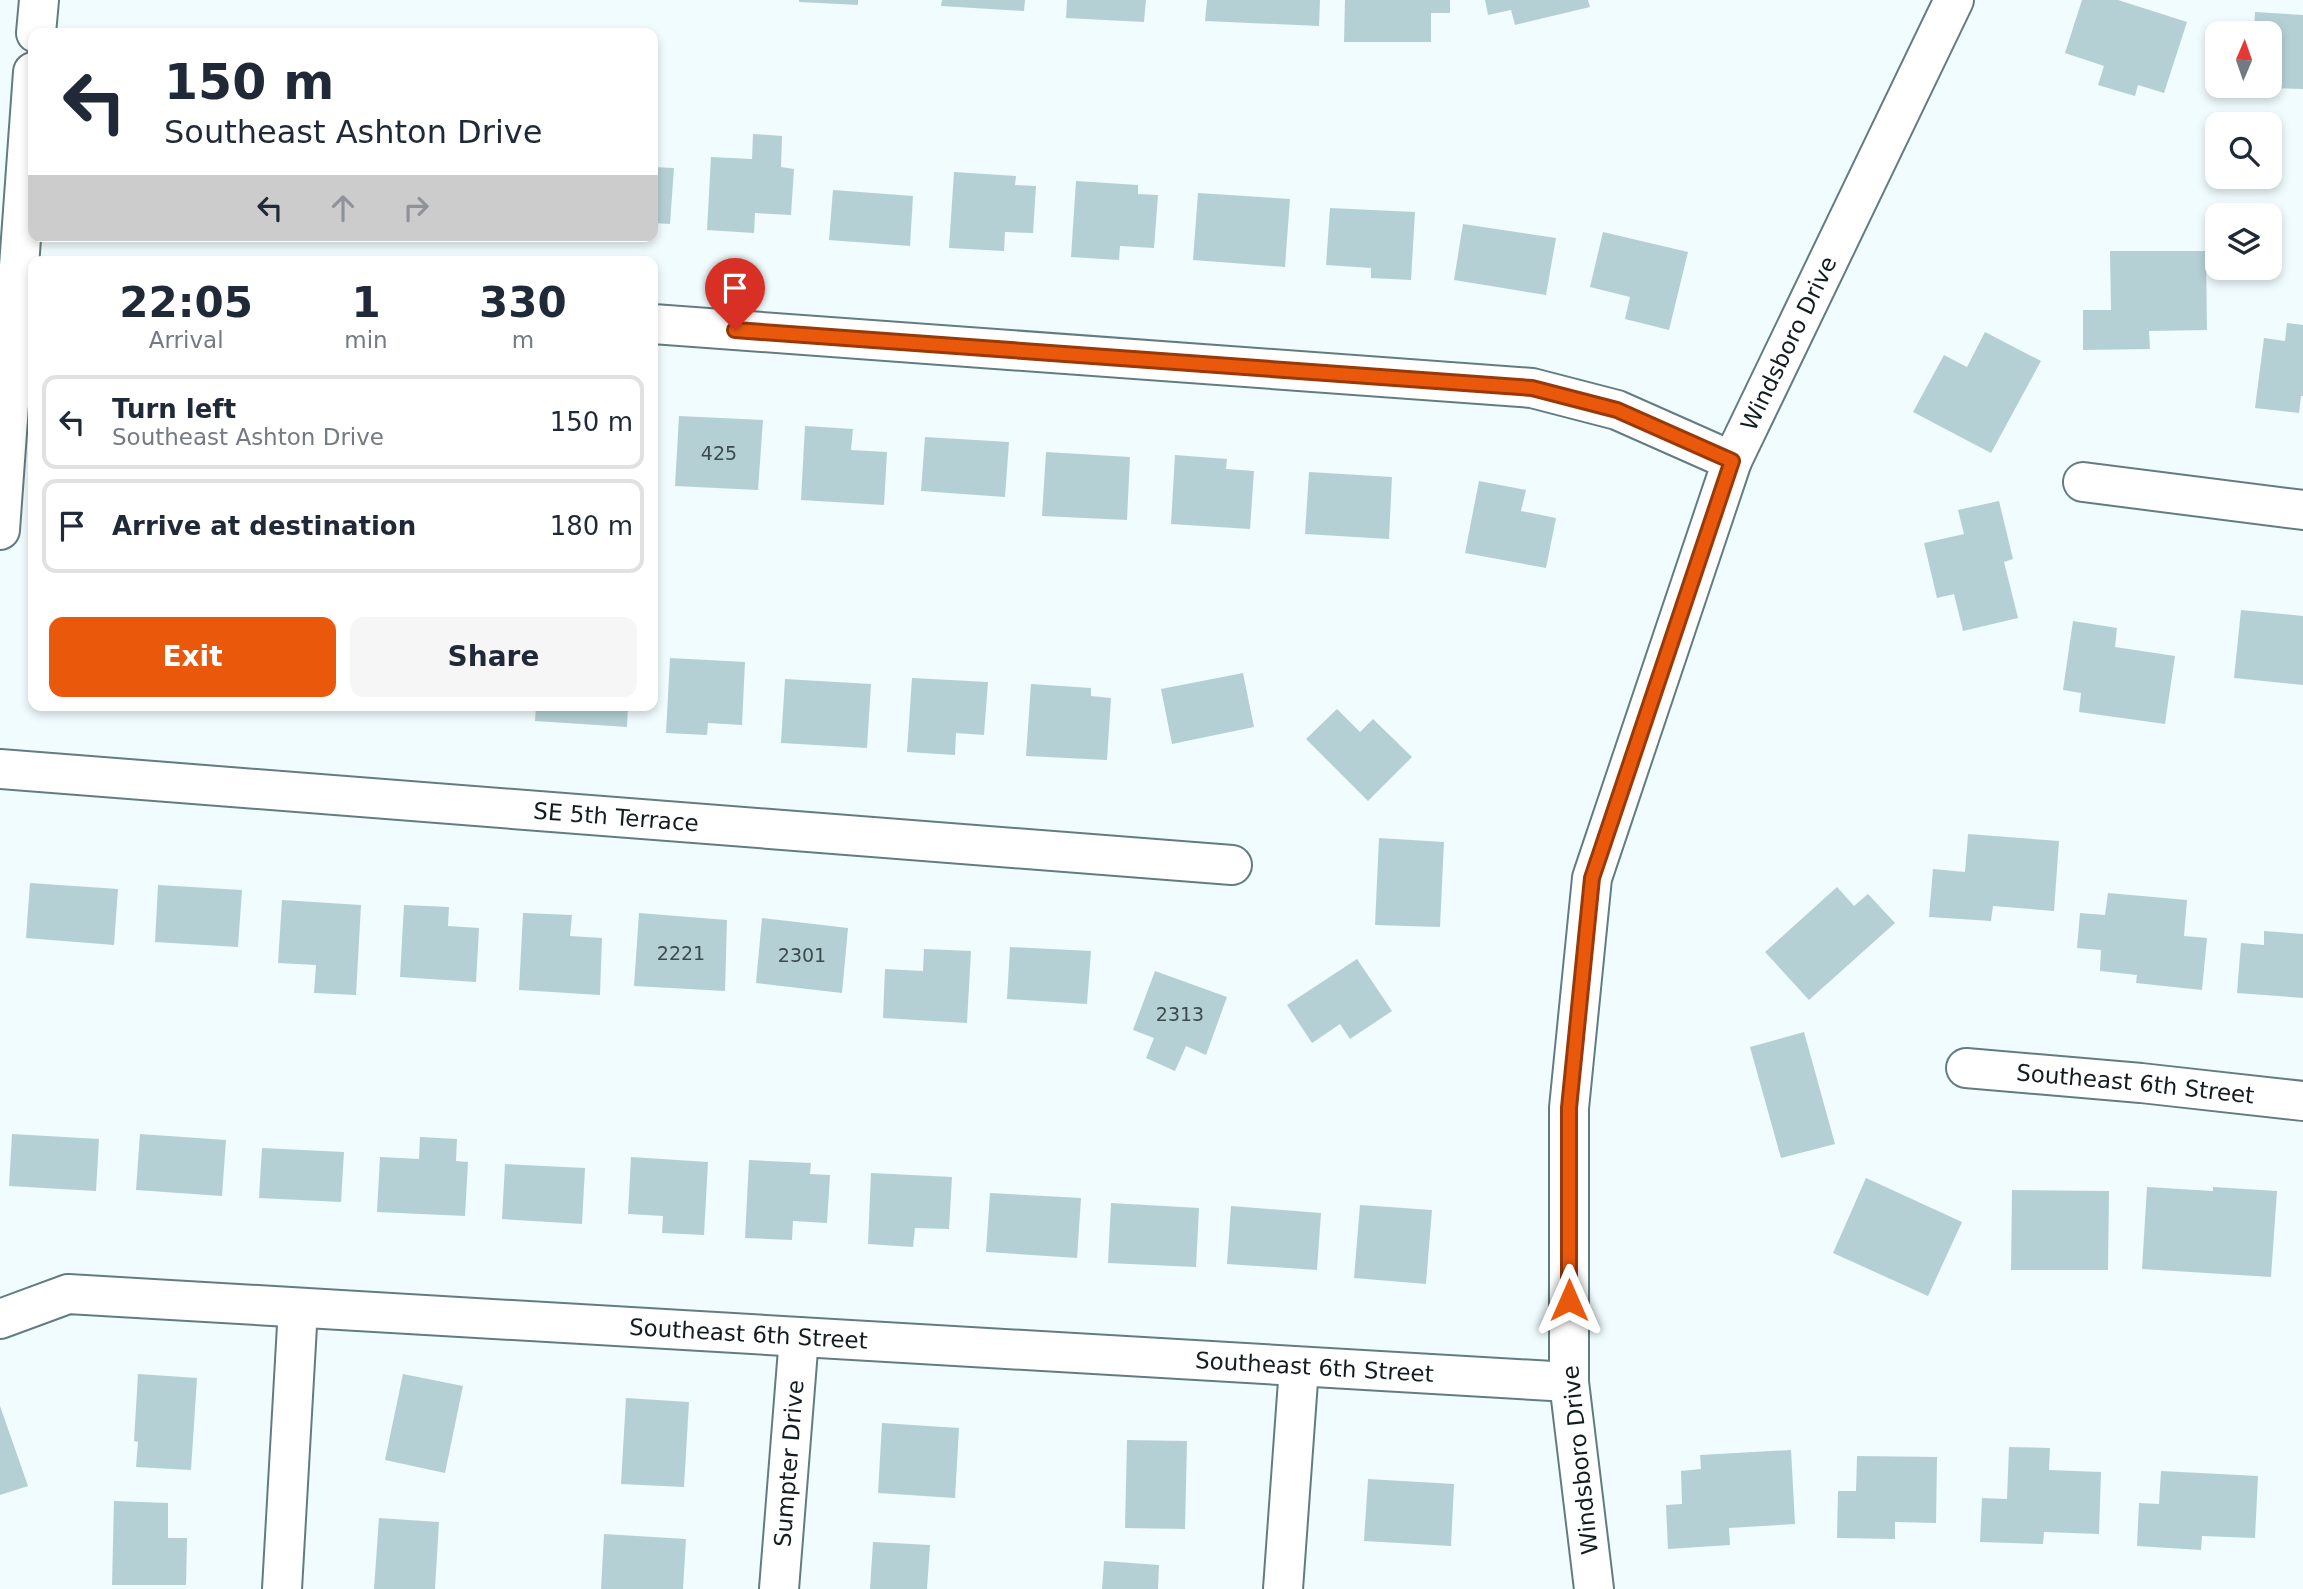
<!DOCTYPE html>
<style>
:root{--surface:#fff;--page:#f6f6f7;--text:#1f2937;--muted:#747a83;--line:#e0e1e3;--accent:#ea580c}
body{margin:0;font-family:"DejaVu Sans",sans-serif;background:var(--page);color:var(--text);height:100vh;display:flex;flex-direction:column;font-size:26px;white-space:nowrap}
*{box-sizing:border-box;margin:0}
p{font-size:23px;color:var(--muted)}
.icon{flex:none;width:38px;height:38px;fill:none;stroke:currentColor;stroke-width:2;stroke-linecap:round;stroke-linejoin:round}
.map{position:relative;flex:1;overflow:hidden}
.side{position:absolute;left:28px;top:256px;width:630px;height:455px;display:flex;flex-direction:column;background:var(--surface);border-radius:14px;box-shadow:0 4px 10px #0003}
.side>*{flex:none}
.guide{position:absolute;left:28px;top:28px;width:630px;height:214px;border-radius:14px;box-shadow:0 4px 10px #0003;background:#fff;color:var(--text);overflow:hidden}
.needle{width:46px;rotate:2deg}
.controls{position:absolute;left:2205px;top:21px;display:grid;gap:14px}
.controls a{display:grid;place-items:center;width:77px;height:77px;border-radius:14px;background:var(--surface);box-shadow:0 4px 10px #0003;font-size:35px}
.pin{position:absolute;display:grid;place-items:center;width:60px;height:60px;color:#fff;margin:-72px -30px;border-radius:50% 50% 50% 0;rotate:-45deg;box-shadow:0 0 7px #0007}
.pin .icon{rotate:45deg}
.me{position:absolute;width:77px;margin:-38px;rotate:0deg;stroke-linejoin:round;filter:drop-shadow(0 0 5px #0008)}
.turn{display:flex;align-items:center;gap:24px;height:147px;padding:0 21px;font-size:32px}
.turn .icon{width:91px;height:91px;stroke-width:2.5}
.turn b{display:block;font-size:49px;line-height:60px}
.lanes{display:flex;align-items:center;height:66px;padding:0 21px;background:#0003;justify-content:center;gap:35px;direction:ltr}
.lanes .off{opacity:.35}
.eta{display:flex;justify-content:space-evenly;align-items:center;height:119px;text-align:center}
.eta b{font-size:42px;font-weight:700;line-height:49px}
.action{display:flex;gap:14px;margin-top:auto;padding:14px 21px}
.action a{flex:1;height:80px;border-radius:14px;background:var(--accent);color:#fff;font-size:28px;font-weight:700;line-height:80px;text-align:center}
.action a+a{background:var(--page);color:var(--text)}
ul{padding:0;list-style:none}
li{display:flex;align-items:center;gap:21px;height:94px;margin:0 14px 10px;padding:0 7px;border:4px solid var(--line);border-radius:14px}
li div{flex:1}
li b{display:block;font-size:26px}
li em{font-style:normal}
.map>svg:first-child{display:block}
</style>
<div class="map">
<svg width="2303" height="1589" viewBox="0 0 2303 1589">
<rect width="100%" height="100%" fill="#f1fcfe"/>
<g fill="#b5d0d5">
<polygon points="799,0 858,0 858,5 799,2"/>
<polygon points="942,0 1025,0 1024,11 941,6"/>
<polygon points="1067,0 1146,0 1144,22 1066,18"/>
<polygon points="1207,0 1320,0 1319,26 1205,21"/>
<polygon points="1345,0 1450,0 1450,13 1431,13 1431,42 1344,42"/>
<polygon points="1485,0 1588,0 1590,7 1515,25 1511,10 1488,15"/>
<polygon points="2082,0 2118,0 2187,22 2164,93 2138,85 2135,96 2098,85 2104,66 2065,53"/>
<polygon points="2255,12 2303,15 2303,89 2271,88 2272,65 2270,65 2270,33 2254,33"/>
<polygon points="753,134 782,136 781,167 794,169 791,215 755,213 754,233 707,230 711,157 752,159"/>
<polygon points="653,167 674,168 670,224 653,223"/>
<polygon points="954,172 1016,176 1015,185 1036,186 1033,233 1005,232 1004,251 949,248"/>
<polygon points="1076,181 1138,185 1138,194 1158,195 1154,248 1120,246 1119,260 1071,257"/>
<polygon points="833,190 913,196 910,246 829,240"/>
<polygon points="1198,193 1290,199 1285,267 1193,260"/>
<polygon points="1330,208 1415,212 1411,280 1371,278 1371,268 1326,265"/>
<polygon points="1463,224 1556,238 1546,295 1454,280"/>
<polygon points="1603,232 1688,252 1669,330 1625,319 1630,297 1590,287"/>
<polygon points="2110,251 2206,251 2207,330 2149,331 2150,349 2083,350 2083,310 2111,310"/>
<polygon points="2287,323 2303,325 2303,396 2301,396 2299,413 2255,408 2264,338 2285,341"/>
<polygon points="1985,332 2041,361 1991,453 1913,412 1944,355 1967,367"/>
<polygon points="679,416 763,420 758,490 675,486"/>
<polygon points="805,426 853,429 851,450 887,452 884,505 801,500"/>
<polygon points="925,437 1009,442 1005,497 921,491"/>
<polygon points="1046,452 1130,457 1127,520 1042,516"/>
<polygon points="1175,455 1227,459 1226,469 1254,471 1250,529 1171,524"/>
<polygon points="1309,472 1392,477 1389,539 1305,534"/>
<polygon points="1479,481 1526,490 1521,511 1556,518 1546,568 1465,553"/>
<polygon points="1999,501 2013,559 2004,562 2018,618 1963,631 1954,594 1937,598 1924,543 1964,534 1958,510"/>
<polygon points="2241,610 2303,616 2303,685 2234,678"/>
<polygon points="2073,621 2117,628 2115,647 2175,656 2165,724 2079,712 2081,693 2063,690"/>
<polygon points="670,658 745,662 742,725 708,723 707,735 666,733"/>
<polygon points="1243,673 1254,727 1172,744 1161,689"/>
<polygon points="912,678 988,682 984,735 956,733 955,755 907,752"/>
<polygon points="785,679 871,684 867,748 781,743"/>
<polygon points="1031,684 1091,688 1091,696 1111,698 1107,760 1026,756"/>
<polygon points="536,705 628,705 627,727 535,721"/>
<polygon points="1337,709 1360,732 1373,719 1412,757 1368,801 1306,739"/>
<polygon points="1968,834 2059,841 2054,911 1993,906 1991,921 1929,917 1933,869 1965,872"/>
<polygon points="1379,838 1444,842 1440,927 1375,925"/>
<polygon points="30,883 118,889 114,945 26,938"/>
<polygon points="158,885 242,890 238,947 155,942"/>
<polygon points="1837,887 1854,906 1868,894 1895,923 1809,1000 1765,952"/>
<polygon points="2108,893 2187,900 2184,936 2207,938 2202,990 2136,983 2137,975 2100,971 2101,950 2077,948 2080,913 2105,915"/>
<polygon points="282,900 361,905 356,995 314,993 316,965 278,963"/>
<polygon points="404,905 449,907 448,926 479,928 476,982 400,977"/>
<polygon points="523,913 572,915 570,936 602,938 600,995 519,990"/>
<polygon points="639,913 727,920 725,991 634,986"/>
<polygon points="762,918 848,928 842,993 756,983"/>
<polygon points="2264,931 2303,934 2303,998 2237,993 2241,943 2264,945"/>
<polygon points="1010,947 1091,951 1087,1004 1007,999"/>
<polygon points="924,949 971,951 967,1023 883,1018 885,969 923,971"/>
<polygon points="1357,959 1392,1011 1350,1039 1340,1024 1312,1043 1287,1005"/>
<polygon points="1155,971 1227,997 1206,1055 1186,1046 1175,1071 1146,1058 1154,1038 1133,1030"/>
<polygon points="1804,1032 1835,1144 1781,1158 1750,1047"/>
<polygon points="12,1134 99,1139 96,1191 9,1186"/>
<polygon points="140,1134 226,1140 222,1196 136,1190"/>
<polygon points="420,1137 457,1139 456,1161 468,1162 465,1216 377,1212 380,1157 419,1159"/>
<polygon points="262,1148 344,1152 341,1202 259,1198"/>
<polygon points="631,1157 708,1162 704,1235 662,1233 663,1216 628,1214"/>
<polygon points="749,1160 811,1163 810,1174 830,1175 827,1223 793,1221 792,1240 745,1238"/>
<polygon points="505,1164 585,1168 582,1224 502,1219"/>
<polygon points="871,1173 952,1177 949,1229 915,1228 913,1247 868,1244"/>
<polygon points="1866,1178 1962,1222 1928,1296 1833,1253"/>
<polygon points="2147,1187 2213,1191 2213,1187 2277,1191 2271,1277 2142,1269"/>
<polygon points="2012,1190 2109,1191 2108,1270 2011,1270"/>
<polygon points="990,1193 1081,1198 1077,1258 986,1252"/>
<polygon points="1111,1203 1199,1208 1196,1267 1108,1263"/>
<polygon points="1360,1205 1432,1210 1426,1284 1354,1278"/>
<polygon points="1231,1206 1321,1213 1317,1270 1227,1264"/>
<polygon points="138,1374 197,1378 191,1470 136,1467 138,1442 134,1441"/>
<polygon points="403,1374 463,1386 445,1473 385,1460"/>
<polygon points="626,1398 689,1402 684,1487 621,1484"/>
<polygon points="0,1406 28,1486 0,1495"/>
<polygon points="882,1423 959,1428 955,1498 878,1493"/>
<polygon points="1127,1440 1187,1441 1185,1529 1125,1528"/>
<polygon points="2009,1447 2050,1448 2049,1470 2101,1472 2099,1534 2044,1532 2043,1544 1980,1542 1982,1498 2007,1499"/>
<polygon points="1791,1450 1795,1524 1729,1528 1730,1545 1668,1549 1666,1505 1682,1504 1681,1471 1701,1469 1700,1455"/>
<polygon points="1857,1456 1937,1457 1936,1523 1895,1522 1895,1539 1837,1538 1838,1491 1856,1491"/>
<polygon points="2161,1471 2258,1476 2255,1538 2202,1536 2201,1550 2137,1546 2139,1503 2159,1504"/>
<polygon points="1368,1479 1454,1484 1451,1546 1364,1541"/>
<polygon points="114,1501 168,1503 168,1538 187,1538 186,1585 112,1585"/>
<polygon points="379,1518 439,1522 435,1589 374,1589"/>
<polygon points="604,1534 686,1539 683,1589 601,1589"/>
<polygon points="873,1542 930,1545 927,1589 870,1589"/>
<polygon points="1104,1561 1159,1565 1158,1589 1102,1589"/>
</g>
<g fill="none" stroke-linecap="round" stroke-linejoin="round">
<g stroke="#637c81" stroke-width="42">
<g id="minor">
<polyline points="36,33 39,0"/>
<polyline points="653,324 1532,388 1617,410 1732,461"/>
<polyline points="2083,482 2303,510"/>
<polyline points="0,530 33,72"/>
<path id="s1" d="M0,769l1232,96"/>
<path id="s2" d="M1966,1068l175,15 162,18"/>
<path id="s3" d="M0,1319l68,-25 1501,88"/>
<polyline points="282,1589 298,1308"/>
<path id="s4" d="M779,1589l20,-252"/>
<polyline points="1283,1589 1299,1367"/>
<path id="s5" d="M1594,1589l-25,-207v-274l23,-230 140,-417 222,-461"/>
</g>
</g>
<use href="#minor" stroke="#fff" stroke-width="38"/>
</g>
<g fill="none" stroke-linecap="round" stroke-linejoin="round">
<g stroke="#983908" stroke-width="18">
<polyline id="route" points="735,330 1532,388 1617,410 1732,461 1592,878 1569,1108 1569,1300"/>
</g>
<use href="#route" stroke="#ea580c" stroke-width="12"/>
</g>
<g text-anchor="middle" stroke-width="5" stroke-linejoin="round" paint-order="stroke">
<g font-size="19" fill="#3c4a4c">
<text x="719" y="460">425</text>
<text x="681" y="960">2221</text>
<text x="802" y="962">2301</text>
<text x="1180" y="1021">2313</text>
</g>
<g font-size="23" fill="#131d1f" stroke="#fff">
<text dy="8" stroke="none"><textPath href="#s5" startOffset="1284">Windsboro Drive</textPath></text>
<text dy="8" stroke="none"><textPath href="#s1" startOffset="618">SE 5th Terrace</textPath></text>
<text dy="8" stroke="none"><textPath href="#s2" startOffset="170">Southeast 6th Street</textPath></text>
<text dy="8" stroke="none"><textPath href="#s3" startOffset="754">Southeast 6th Street</textPath></text>
<text dy="8" stroke="none"><textPath href="#s3" startOffset="1321">Southeast 6th Street</textPath></text>
<text transform="translate(1580 1460) rotate(-96)" y="8">Windsboro Drive</text>
<text dy="8" stroke="none"><textPath href="#s4" startOffset="126">Sumpter Drive</textPath></text>
</g>
</g>
</svg>
<div class="controls">
<a><svg class="needle" viewBox="-14 -14 28 28"><path d="M0-13l5 13h-10z" fill="#e53935"/><path d="M0 13l5-13h-10z" fill="#747a83"/></svg></a>
<a><svg class="icon" aria-label="search" viewBox="0 0 24 24"><circle cx="10" cy="10" r="6"/><path d="M15 15l6 6"/></svg></a>
<a><svg class="icon" aria-label="layers" viewBox="0 0 24 24"><path d="M12 4l9 5-9 5-9-5zM3 14l9 5 9-5"/></svg></a>
</div>
<div class="pin" style="left:735px;top:330px;background:#d93025"><svg class="icon" aria-label="arrive" viewBox="0 0 24 24"><path d="M6 21V4h12l-3 4 3 4H6"/></svg></div>
<svg class="me" style="left:1569px;top:1300px" viewBox="-20 -20 40 40"><path d="M0-17L14 15 0 8-14 15z" fill="#ea580c" stroke="#fff" stroke-width="4"/></svg>
<div class="guide">
<div class="turn"><svg class="icon" aria-label="left" viewBox="0 0 24 24"><path d="M17 20v-9H6M10 6l-5 5 5 5"/></svg><div><b>150 m</b>Southeast Ashton Drive</div></div>
<div class="lanes"><svg class="icon" aria-label="left" viewBox="0 0 24 24"><path d="M17 20v-9H6M10 6l-5 5 5 5"/></svg><svg class="icon off" aria-label="ahead" viewBox="0 0 24 24"><path d="M12 20V5M6 11l6-6 6 6"/></svg><svg class="icon off" aria-label="right" viewBox="0 0 24 24"><path d="M7 20v-9h11M14 6l5 5-5 5"/></svg></div>
</div>
<section class="side">
<div class="eta">
<div><b>22:05</b><p>Arrival</p></div>
<div><b>1</b><p>min</p></div>
<div><b>330</b><p>m</p></div>
</div>
<ul>
<li><svg class="icon" aria-label="left" viewBox="0 0 24 24"><path d="M17 20v-9H6M10 6l-5 5 5 5"/></svg><div><b>Turn left</b><p>Southeast Ashton Drive</p></div><em>150 m</em></li>
<li><svg class="icon" aria-label="arrive" viewBox="0 0 24 24"><path d="M6 21V4h12l-3 4 3 4H6"/></svg><div><b>Arrive at destination</b></div><em>180 m</em></li>
</ul>
<div class="action"><a>Exit</a><a>Share</a></div>
</section>
</div>
